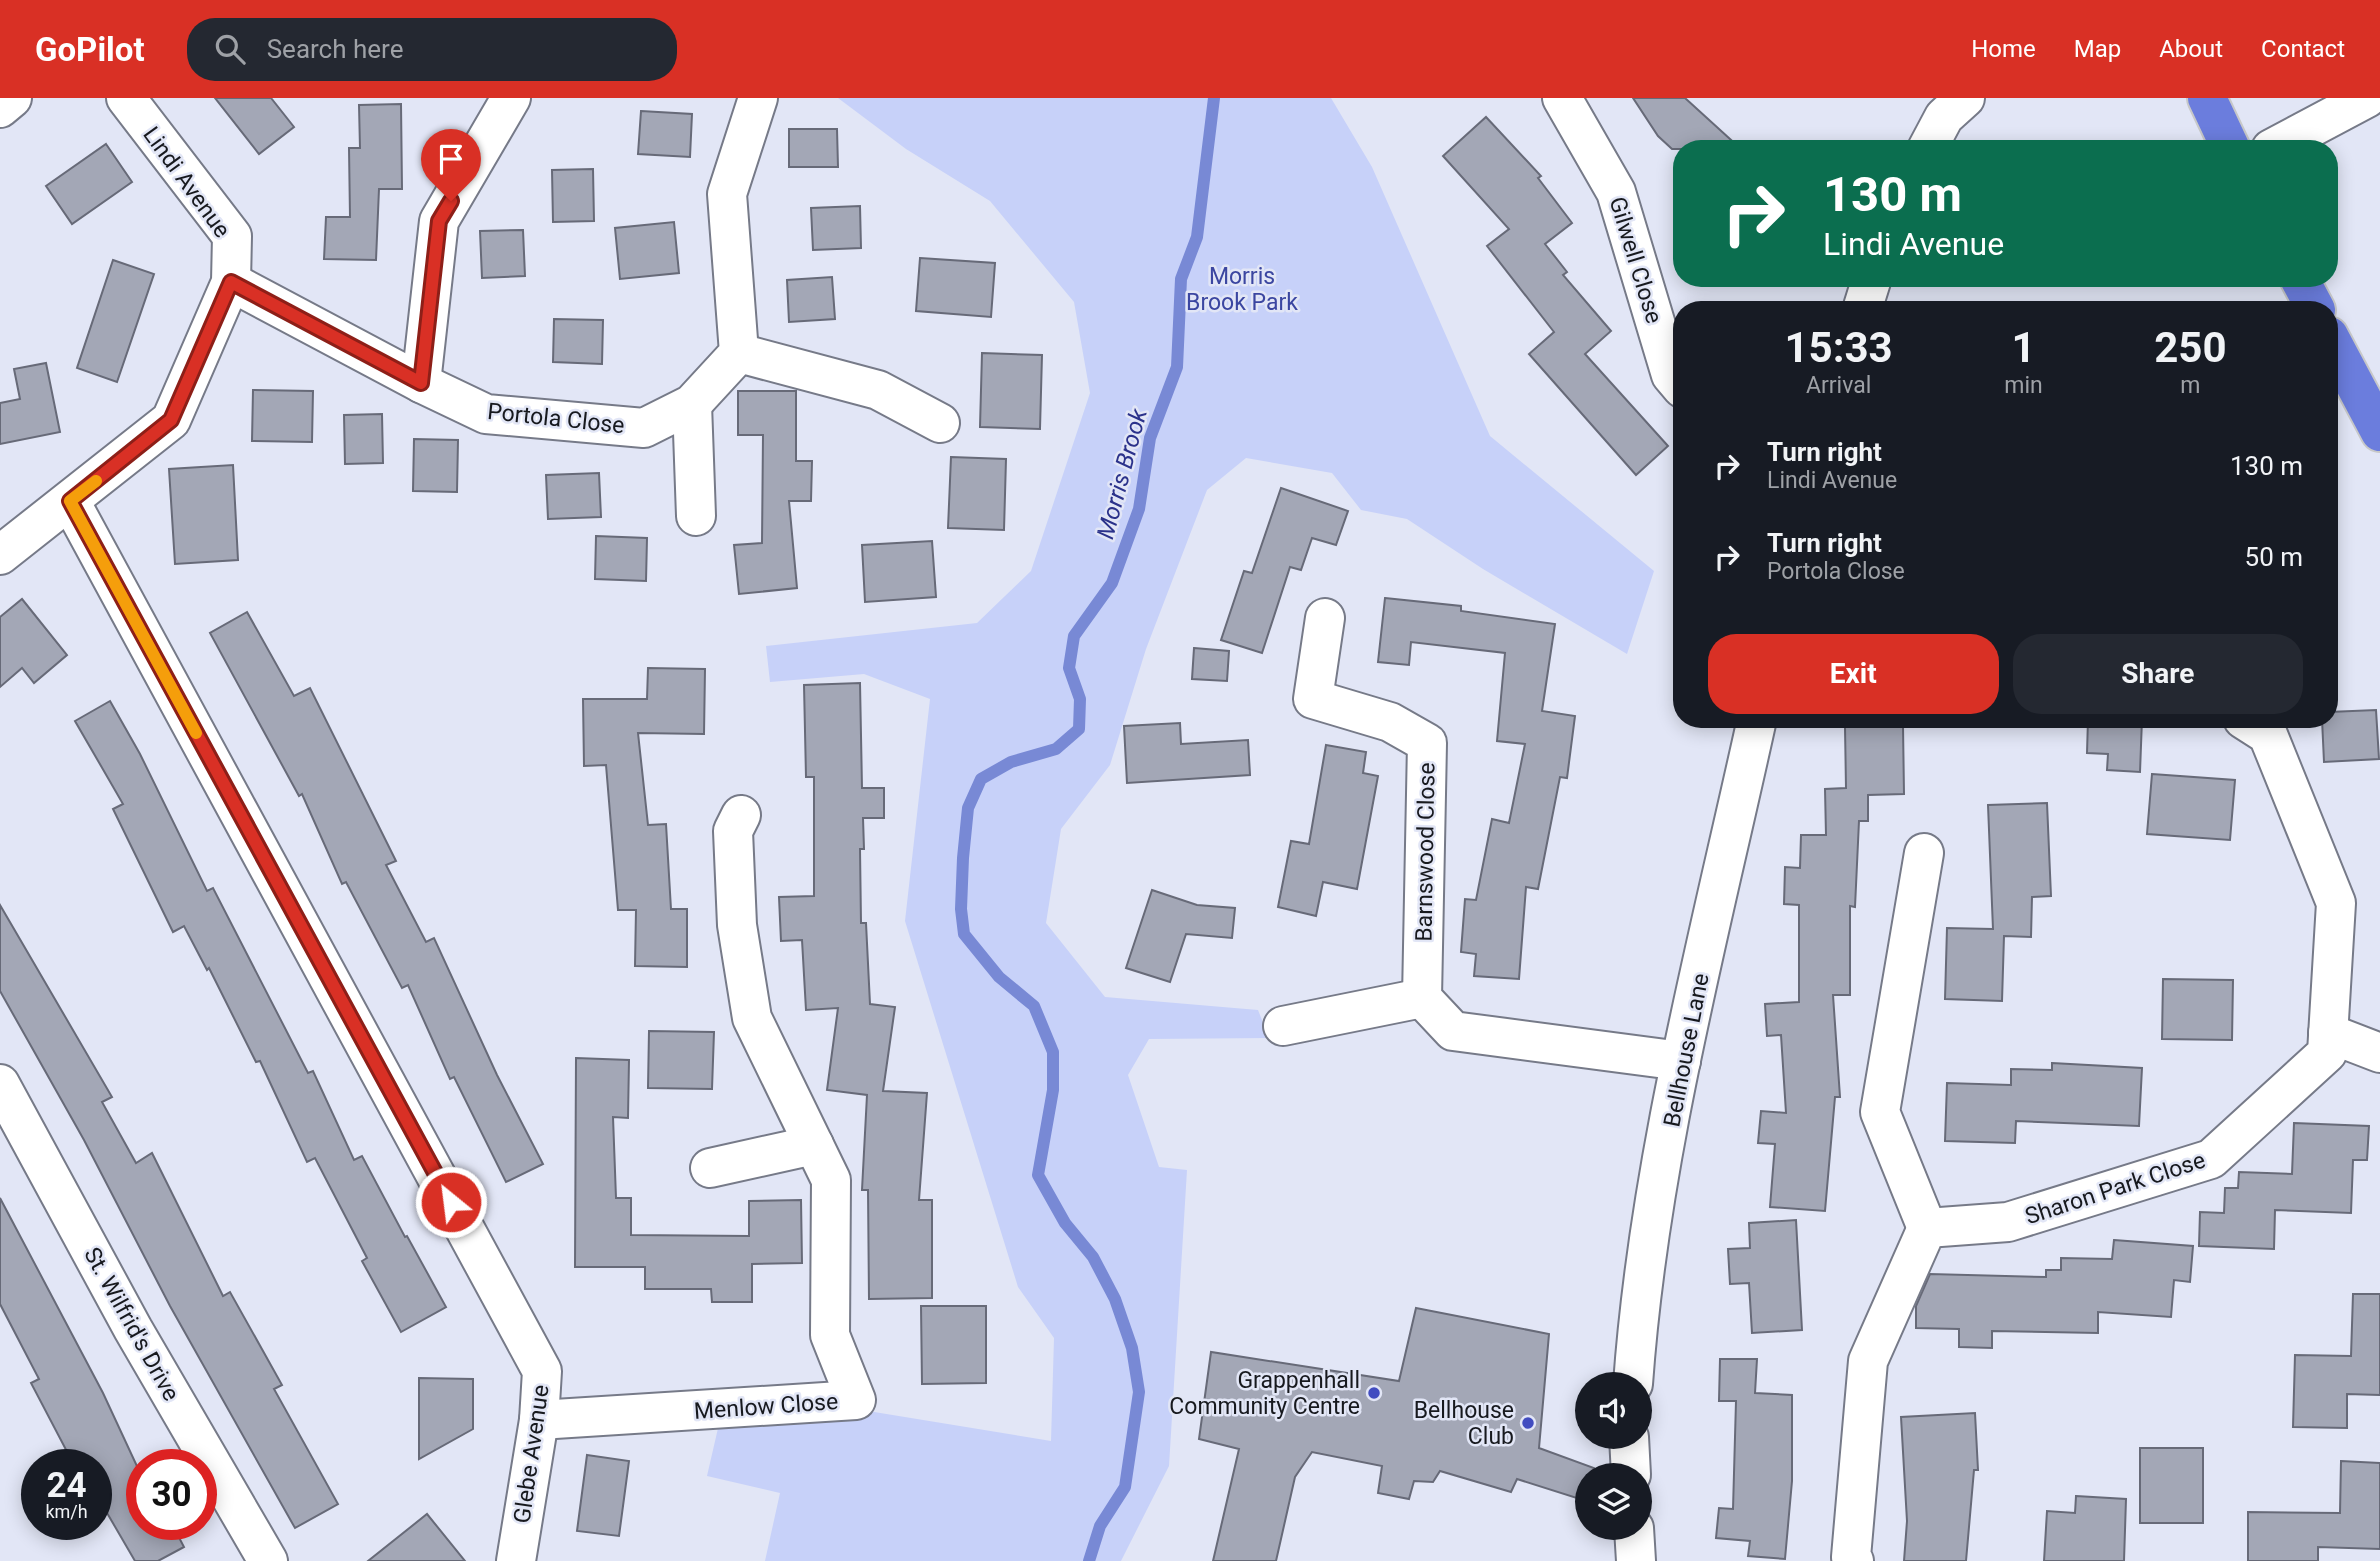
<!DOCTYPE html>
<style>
:root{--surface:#171b24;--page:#242831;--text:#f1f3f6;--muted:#9ea1a6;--accent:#d93025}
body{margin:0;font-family:Roboto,sans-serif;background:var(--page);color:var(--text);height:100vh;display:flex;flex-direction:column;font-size:26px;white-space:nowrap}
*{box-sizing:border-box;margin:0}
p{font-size:23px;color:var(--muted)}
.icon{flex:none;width:38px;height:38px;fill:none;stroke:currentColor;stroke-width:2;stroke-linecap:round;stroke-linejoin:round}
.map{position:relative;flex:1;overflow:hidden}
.side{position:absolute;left:1673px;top:203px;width:665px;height:427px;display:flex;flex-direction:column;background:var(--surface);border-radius:28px;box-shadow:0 4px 18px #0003}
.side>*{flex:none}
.guide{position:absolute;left:1673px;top:42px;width:665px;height:147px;border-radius:28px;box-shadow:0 4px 18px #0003;background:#0b6e4f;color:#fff;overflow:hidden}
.fabs{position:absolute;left:1575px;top:1274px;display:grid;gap:14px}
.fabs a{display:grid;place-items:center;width:77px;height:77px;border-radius:50%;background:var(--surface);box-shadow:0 4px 18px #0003;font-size:35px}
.speed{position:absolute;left:21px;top:1351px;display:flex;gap:14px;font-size:35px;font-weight:700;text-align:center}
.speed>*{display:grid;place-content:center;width:91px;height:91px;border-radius:50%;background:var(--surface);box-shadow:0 4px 18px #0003;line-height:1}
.speed small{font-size:18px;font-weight:400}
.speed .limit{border:10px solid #d22;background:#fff;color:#111}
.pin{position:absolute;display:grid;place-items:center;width:60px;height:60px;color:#fff;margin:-72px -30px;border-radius:50% 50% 50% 0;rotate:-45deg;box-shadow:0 0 7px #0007}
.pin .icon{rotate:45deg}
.me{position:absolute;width:77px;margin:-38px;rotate:331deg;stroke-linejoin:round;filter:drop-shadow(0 0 5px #0008)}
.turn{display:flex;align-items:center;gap:24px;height:147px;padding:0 35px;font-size:32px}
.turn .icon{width:91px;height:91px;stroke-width:2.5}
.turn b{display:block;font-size:49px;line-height:60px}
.eta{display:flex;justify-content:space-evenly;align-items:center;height:119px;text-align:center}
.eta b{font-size:42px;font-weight:700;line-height:49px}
.primary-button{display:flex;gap:14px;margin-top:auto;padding:14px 35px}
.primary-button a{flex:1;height:80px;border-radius:28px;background:var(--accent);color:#fff;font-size:28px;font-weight:700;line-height:80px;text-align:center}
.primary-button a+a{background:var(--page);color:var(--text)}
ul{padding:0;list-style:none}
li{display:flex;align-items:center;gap:21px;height:91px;padding:0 35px}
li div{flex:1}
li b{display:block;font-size:26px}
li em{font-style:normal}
header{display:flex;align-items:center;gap:42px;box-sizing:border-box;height:98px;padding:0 35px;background:var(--accent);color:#fff}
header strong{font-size:33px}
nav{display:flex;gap:38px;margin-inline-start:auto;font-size:24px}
.search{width:490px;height:63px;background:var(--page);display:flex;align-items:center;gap:18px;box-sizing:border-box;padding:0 24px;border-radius:28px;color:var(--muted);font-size:26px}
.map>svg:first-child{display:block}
</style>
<header>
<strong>GoPilot</strong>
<div class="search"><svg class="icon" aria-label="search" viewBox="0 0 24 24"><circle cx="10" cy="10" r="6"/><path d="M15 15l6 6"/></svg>Search here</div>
<nav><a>Home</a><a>Map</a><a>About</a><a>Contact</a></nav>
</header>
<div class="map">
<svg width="2380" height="1463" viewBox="0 0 2380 1463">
<rect width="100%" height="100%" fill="#e2e6f6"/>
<polygon fill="#c7d1f9" points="838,0 1331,0 1372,69 1490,338 1654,473 1627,556 1483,471 1407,421 1361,412 1332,375 1246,360 1207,392 1146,551 1110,667 1061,731 1046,825 1105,899 1258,912 1269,940 1149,941 1128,977 1159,1069 1187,1072 1169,1368 1121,1463 765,1463 780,1395 707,1378 719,1326 862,1312 1051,1343 1054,1240 1018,1189 905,823 930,601 864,576 770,584 766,548 977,525 1031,473 1090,295 1074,204 990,103 906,51"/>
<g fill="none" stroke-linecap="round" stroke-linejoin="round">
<polyline stroke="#7889d5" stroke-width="12" points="1089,1463 1100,1428 1125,1389 1139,1294 1132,1250 1115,1201 1093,1159 1065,1125 1038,1077 1053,992 1053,954 1034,908 999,879 964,836 961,811 963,760 968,710 981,681 1011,664 1056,651 1079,631 1080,601 1069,570 1074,538 1112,485 1139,411 1150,340 1177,269 1181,181 1197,139 1214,0"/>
</g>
<g fill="#a3a7b6" stroke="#676a78" stroke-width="2">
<polygon points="215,0 271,0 294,29 259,56"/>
<polygon points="1633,0 1685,0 1741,51 1672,51 1658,38"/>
<polygon points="401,6 402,91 379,91 376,162 324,161 326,119 350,119 349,50 360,50 359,7"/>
<polygon points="641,13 692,16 690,59 638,56"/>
<polygon points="1486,19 1541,78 1538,80 1572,125 1545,146 1567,174 1563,177 1611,233 1585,256 1668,348 1636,377 1529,256 1554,234 1487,148 1509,131 1443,58"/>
<polygon points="789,31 837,31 838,69 789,69"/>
<polygon points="106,46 132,84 72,126 46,88"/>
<polygon points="593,71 594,123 553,124 552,72"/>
<polygon points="860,108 861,150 813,152 811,110"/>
<polygon points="674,124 679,175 620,181 615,130"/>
<polygon points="523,132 525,178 482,180 480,133"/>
<polygon points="920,160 995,165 991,219 916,213"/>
<polygon points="113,162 154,176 117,284 77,270"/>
<polygon points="832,179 835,221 789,224 787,182"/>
<polygon points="554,221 603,222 602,266 553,264"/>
<polygon points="982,255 1042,257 1040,331 980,329"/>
<polygon points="46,265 60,334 0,346 0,305 20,301 14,271"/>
<polygon points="253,292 313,293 312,344 252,343"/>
<polygon points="738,293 796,293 796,363 812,363 811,403 789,403 797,490 739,496 734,447 762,445 763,337 738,337"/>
<polygon points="382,316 383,365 345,366 344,317"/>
<polygon points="414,341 458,342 457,394 413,393"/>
<polygon points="951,359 1006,361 1004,432 948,430"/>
<polygon points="233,367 238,462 175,466 169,371"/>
<polygon points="599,375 601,419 548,421 546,377"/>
<polygon points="1281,390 1348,413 1336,447 1312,440 1301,472 1290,469 1262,555 1221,542 1244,473 1252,475"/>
<polygon points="596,438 647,440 646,483 595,481"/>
<polygon points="932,443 936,499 865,504 862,447"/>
<polygon points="1385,500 1461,508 1461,513 1555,526 1542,613 1575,618 1567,680 1560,679 1538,791 1526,789 1519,881 1474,878 1476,856 1461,854 1465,801 1476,802 1492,721 1509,725 1525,646 1497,643 1505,555 1411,544 1409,567 1378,564"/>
<polygon points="22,501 67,557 34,585 22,570 0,589 0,519"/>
<polygon points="247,514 294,598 310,590 396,763 386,767 426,844 434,840 497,977 543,1066 506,1084 454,979 450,981 408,887 402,890 346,784 342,786 302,696 299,698 210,535"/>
<polygon points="1194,550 1229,553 1227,583 1192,581"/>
<polygon points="648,570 705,571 704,636 638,635 648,727 666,726 671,811 687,811 687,869 635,868 636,812 618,812 606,667 584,668 583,601 647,601"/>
<polygon points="860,585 862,690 884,690 884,720 863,720 864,751 860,751 861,825 866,825 870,906 895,909 883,993 927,995 919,1102 932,1102 932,1200 869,1201 868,1092 862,1092 867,997 827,992 838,910 806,912 802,842 781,843 779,799 814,798 814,679 806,679 804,587"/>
<polygon points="110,603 140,656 207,793 213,790 308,975 313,973 354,1062 362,1058 405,1139 407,1138 446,1209 401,1234 362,1163 367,1160 315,1060 307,1064 260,963 256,964 209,870 207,872 184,828 173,834 113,711 123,706 75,623"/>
<polygon points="2376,612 2379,661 2324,664 2322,621 2329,621 2329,614"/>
<polygon points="2088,621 2142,621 2140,674 2107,672 2108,656 2087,655"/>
<polygon points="1180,625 1181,646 1248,642 1250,677 1127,685 1124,628"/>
<polygon points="1903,628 1904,696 1868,697 1868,723 1859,723 1855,809 1850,808 1850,897 1833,897 1840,999 1835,999 1825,1113 1770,1109 1775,1046 1758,1045 1761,1013 1786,1015 1781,937 1767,938 1765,906 1799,904 1799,807 1784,806 1785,769 1800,770 1801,737 1826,737 1825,691 1846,690 1845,629"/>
<polygon points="1326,647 1366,654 1363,675 1378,678 1357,791 1323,784 1316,818 1278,809 1291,743 1309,746"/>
<polygon points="2152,676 2235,682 2230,742 2147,736"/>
<polygon points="2047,705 2051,798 2032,799 2031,839 2004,838 2002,903 1945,901 1947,830 1993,831 1988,707"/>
<polygon points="1152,792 1197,807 1235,810 1232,840 1186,836 1170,884 1126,870"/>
<polygon points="0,807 112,999 102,1004 136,1065 152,1055 223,1198 230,1194 282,1287 274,1291 338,1406 295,1430 170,1208 84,1042 0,893"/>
<polygon points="2163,881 2233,882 2232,942 2162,941"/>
<polygon points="649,933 714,934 712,991 648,990"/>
<polygon points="576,960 629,962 628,1020 613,1019 616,1100 631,1100 631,1137 749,1138 749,1103 801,1102 802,1165 752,1166 752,1204 712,1204 711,1191 645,1191 645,1169 575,1169"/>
<polygon points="2052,965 2142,970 2139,1028 2016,1023 2015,1045 1945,1043 1947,985 2011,987 2011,971 2052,972"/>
<polygon points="2294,1025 2369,1028 2367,1062 2353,1062 2351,1115 2275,1112 2274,1151 2199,1148 2200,1114 2224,1115 2225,1090 2238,1090 2239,1074 2292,1076"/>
<polygon points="0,1100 103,1295 142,1379 142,1426 172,1426 184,1449 158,1463 135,1463 96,1396 96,1367 74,1367 31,1285 39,1281 0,1206"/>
<polygon points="1796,1122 1802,1232 1752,1235 1749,1185 1730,1186 1728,1151 1750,1150 1749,1125"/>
<polygon points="2114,1142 2193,1148 2190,1184 2174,1182 2171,1219 2098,1214 2098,1235 1992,1233 1992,1250 1959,1249 1959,1231 1916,1230 1916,1208 1930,1176 2046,1179 2046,1172 2061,1172 2061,1160 2112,1161"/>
<polygon points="2353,1196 2380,1196 2380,1297 2347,1296 2347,1330 2293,1329 2295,1257 2351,1258"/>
<polygon points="921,1208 986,1208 986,1285 922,1286"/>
<polygon points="1416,1210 1549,1236 1539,1350 1594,1370 1592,1377 1587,1377 1583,1402 1517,1381 1511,1394 1440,1373 1433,1384 1414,1383 1409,1401 1378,1395 1382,1368 1312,1354 1295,1379 1276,1463 1213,1463 1239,1351 1199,1341 1211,1254 1399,1283"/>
<polygon points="1720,1261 1757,1261 1755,1295 1792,1297 1792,1383 1785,1461 1748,1458 1750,1443 1716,1440 1719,1410 1733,1411 1736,1303 1719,1303"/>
<polygon points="419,1280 473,1281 473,1331 419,1361"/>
<polygon points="1975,1315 1978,1372 1974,1372 1966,1463 1904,1463 1907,1423 1901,1319"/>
<rect x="2140" y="1350" width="63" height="75"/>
<polygon points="587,1357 629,1363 619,1438 577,1433"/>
<polygon points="2341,1363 2380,1365 2380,1451 2318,1449 2318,1463 2248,1463 2248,1414 2340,1415"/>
<polygon points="2076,1398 2126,1401 2124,1463 2044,1463 2047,1413 2075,1415"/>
<polygon points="427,1416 465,1463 368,1463"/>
</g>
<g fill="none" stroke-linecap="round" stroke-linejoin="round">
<g stroke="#767a88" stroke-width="42">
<g id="minor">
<polyline points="1562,0 1616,94 1671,277 1682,290"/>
<polyline points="0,10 12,0"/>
<polyline points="1927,51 1944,19 1965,0"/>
<polyline points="2271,51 2367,0"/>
<polyline points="231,184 421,285 486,316 644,330 692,306 739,255 727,96 758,0"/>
<polyline points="1862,212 1872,180"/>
<polyline points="739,255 878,292 940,325"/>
<polyline points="421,285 439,123 511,0"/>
<polyline points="692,306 696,418"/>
<polyline points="70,403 542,1273 539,1322 516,1463"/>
<polyline points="0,457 171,322 231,184 232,138 126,0"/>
<polyline points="1325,520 1313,601 1390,624 1427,645 1422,900 1453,933 1681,963"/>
<polyline points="1924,755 1880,1014 1927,1130"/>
<polyline points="1283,928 1422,900"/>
<polyline points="2328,935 2380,955"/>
<polyline points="0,986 133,1231 268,1463"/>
<polyline points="710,1070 814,1047"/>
<path d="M1633,1286c16,-224 76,-446 124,-665"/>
<polyline points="539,1322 856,1302 830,1237 831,1082 752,920 737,827 733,733 741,717"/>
<polyline points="1629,1339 1631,1377"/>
<polyline points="1634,1430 1636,1463"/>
<polyline points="1854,1463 1851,1459 1868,1263 1927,1130 2008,1124 2211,1061 2327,955 2336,805 2268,637 2243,621"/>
</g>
</g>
<g stroke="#c7c8c9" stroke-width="42">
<g id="highway">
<polyline points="2207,0 2231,51"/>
<polyline points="2299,180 2316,212"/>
<polyline points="2329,238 2380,334"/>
</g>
</g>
<use href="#minor" stroke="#fff" stroke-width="38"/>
<use href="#highway" stroke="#6b7ddd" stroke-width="38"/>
</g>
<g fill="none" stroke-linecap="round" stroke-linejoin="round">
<g stroke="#8d1f18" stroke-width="18">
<polyline id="route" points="451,1104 70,403 171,322 231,184 421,285 439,123 451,103"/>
</g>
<use href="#route" stroke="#d93025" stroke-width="12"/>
<polyline stroke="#f59e0b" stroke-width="12" points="96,383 70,403 196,635"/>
</g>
<g fill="#414cc0" stroke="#e2e6f6" stroke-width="2.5">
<circle cx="1374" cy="1295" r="7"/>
<circle cx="1528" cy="1325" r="7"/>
</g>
<g text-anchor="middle" stroke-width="5" stroke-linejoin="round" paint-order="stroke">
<g font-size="23" fill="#17191e" stroke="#e2e6f6">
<text transform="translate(187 84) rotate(54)" y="8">Lindi Avenue</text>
<text transform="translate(1636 162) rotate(73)" y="8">Gilwell Close</text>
<text transform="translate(556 320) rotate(6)" y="8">Portola Close</text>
<text transform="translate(1425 754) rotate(-89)" y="8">Barnswood Close</text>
<text transform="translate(1686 952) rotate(-79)" y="8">Bellhouse Lane</text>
<text transform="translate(2115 1090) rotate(-18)" y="8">Sharon Park Close</text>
<text transform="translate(132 1226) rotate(61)" y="8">St. Wilfrid's Drive</text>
<text transform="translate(766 1308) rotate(-4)" y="8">Menlow Close</text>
<text transform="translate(531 1356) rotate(-82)" y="8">Glebe Avenue</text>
</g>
<g font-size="23" fill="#3b46a1" stroke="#e2e6f6">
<text x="1242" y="186">Morris<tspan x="1242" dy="26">Brook Park</tspan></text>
</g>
<g font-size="23" fill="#17191e" stroke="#e2e6f6" text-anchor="end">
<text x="1360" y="1290">Grappenhall<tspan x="1360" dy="26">Community Centre</tspan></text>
<text x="1514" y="1320">Bellhouse<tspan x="1514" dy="26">Club</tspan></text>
</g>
<g font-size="24" font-style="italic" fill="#2b328b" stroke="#e2e6f6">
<text transform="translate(1122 376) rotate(-75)" y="8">Morris Brook</text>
</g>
</g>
</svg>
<div class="fabs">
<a><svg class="icon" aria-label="sound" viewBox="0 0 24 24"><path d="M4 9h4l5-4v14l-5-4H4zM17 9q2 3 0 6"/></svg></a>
<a><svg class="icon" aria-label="layers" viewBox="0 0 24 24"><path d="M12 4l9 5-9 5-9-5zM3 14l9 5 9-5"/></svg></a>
</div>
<div class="speed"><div>24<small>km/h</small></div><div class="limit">30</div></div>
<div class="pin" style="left:451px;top:103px;background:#d93025"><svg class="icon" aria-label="arrive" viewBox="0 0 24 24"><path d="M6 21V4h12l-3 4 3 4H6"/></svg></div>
<svg class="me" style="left:451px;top:1104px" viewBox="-20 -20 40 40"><circle r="17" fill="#d93025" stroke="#fff" stroke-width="3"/><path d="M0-11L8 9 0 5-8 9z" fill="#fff"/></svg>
<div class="guide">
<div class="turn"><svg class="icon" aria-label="right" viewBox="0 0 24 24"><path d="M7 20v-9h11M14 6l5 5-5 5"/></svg><div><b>130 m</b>Lindi Avenue</div></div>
</div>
<section class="side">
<div class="eta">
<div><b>15:33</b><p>Arrival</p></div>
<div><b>1</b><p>min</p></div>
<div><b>250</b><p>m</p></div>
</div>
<ul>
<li><svg class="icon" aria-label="right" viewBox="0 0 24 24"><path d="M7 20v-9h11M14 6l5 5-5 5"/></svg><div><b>Turn right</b><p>Lindi Avenue</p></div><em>130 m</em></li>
<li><svg class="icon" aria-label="right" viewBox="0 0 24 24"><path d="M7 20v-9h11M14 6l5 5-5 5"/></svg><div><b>Turn right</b><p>Portola Close</p></div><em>50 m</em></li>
</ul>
<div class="primary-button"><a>Exit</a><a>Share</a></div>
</section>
</div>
